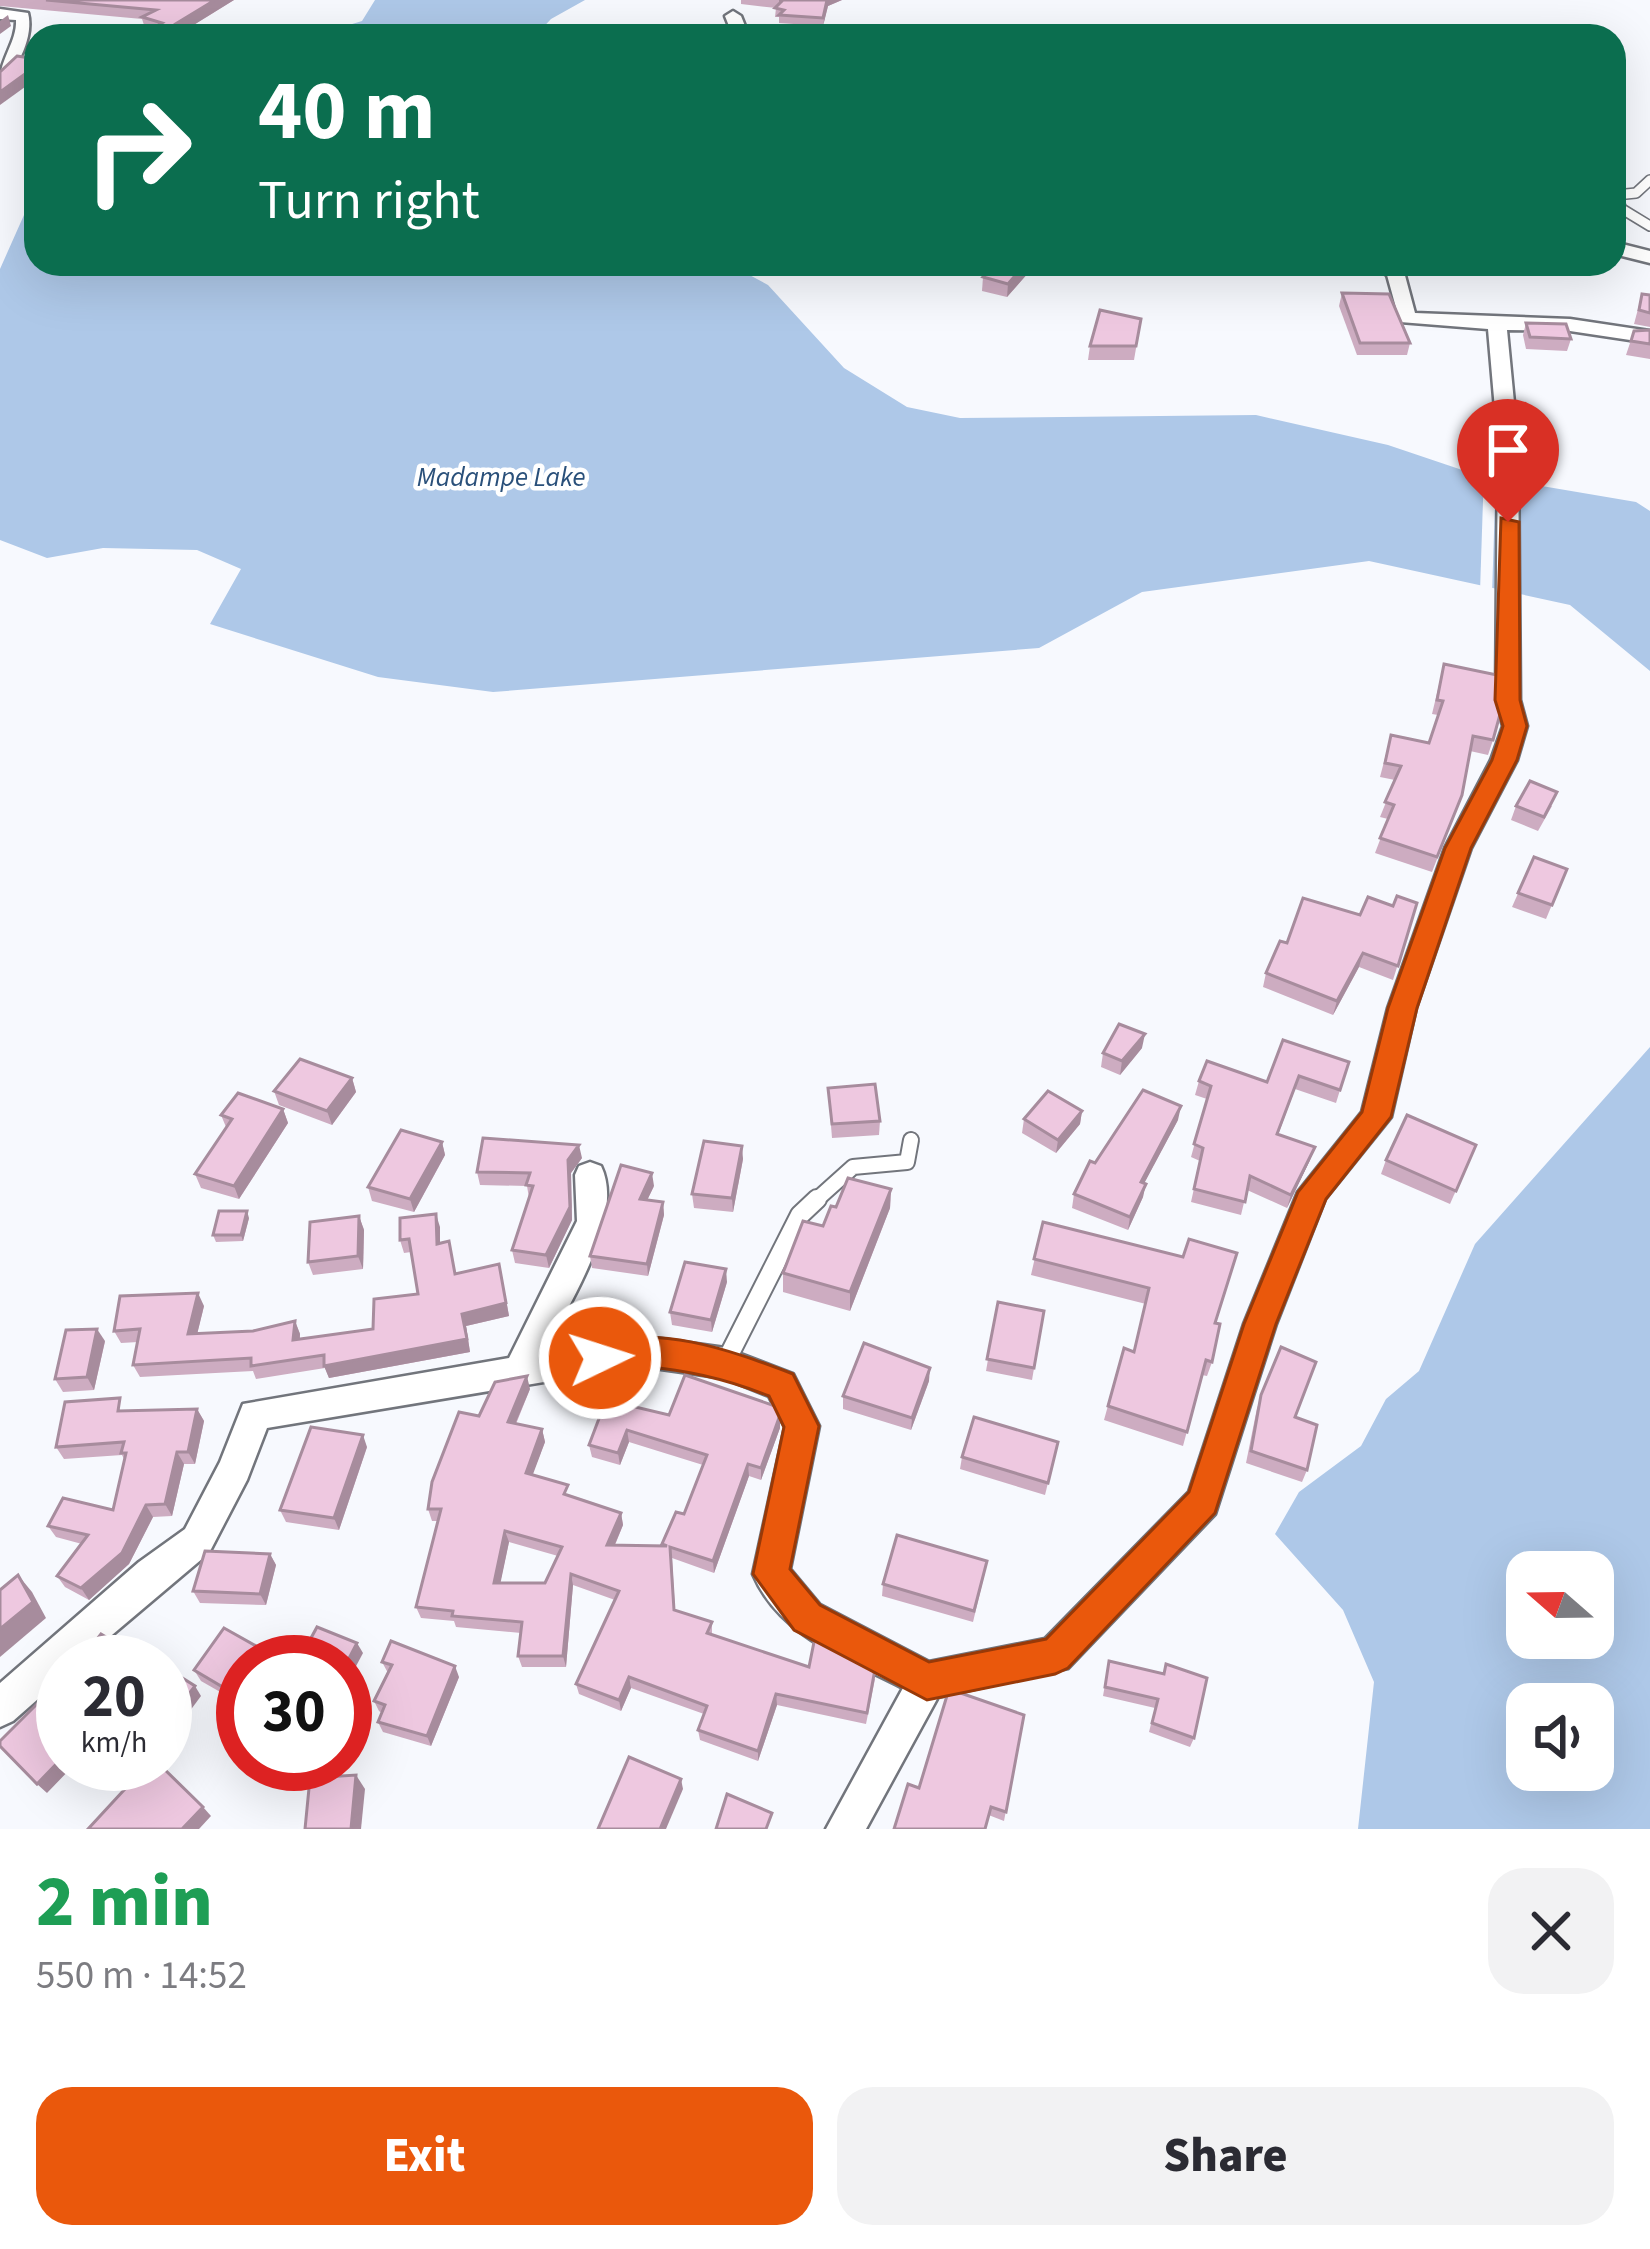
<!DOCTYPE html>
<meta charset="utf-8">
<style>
:root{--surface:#fff;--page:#f2f2f3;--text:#2b2b33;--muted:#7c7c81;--accent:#ea580c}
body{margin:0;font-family:"Source Sans 3",sans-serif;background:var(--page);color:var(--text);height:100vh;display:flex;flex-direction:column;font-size:45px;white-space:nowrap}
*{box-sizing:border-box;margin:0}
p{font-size:39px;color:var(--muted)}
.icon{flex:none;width:66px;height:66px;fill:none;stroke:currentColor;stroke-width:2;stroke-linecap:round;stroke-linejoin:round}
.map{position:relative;height:1829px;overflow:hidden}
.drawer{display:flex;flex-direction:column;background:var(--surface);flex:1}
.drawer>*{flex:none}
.banner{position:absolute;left:24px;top:24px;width:1602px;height:252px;border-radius:36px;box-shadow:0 12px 48px #0002;background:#0b6e4f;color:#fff;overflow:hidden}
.needle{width:78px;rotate:290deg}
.buttons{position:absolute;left:1506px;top:1551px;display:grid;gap:24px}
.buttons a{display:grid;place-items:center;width:108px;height:108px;border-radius:24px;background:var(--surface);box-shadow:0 12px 48px #0002;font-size:60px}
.speed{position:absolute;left:36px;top:1635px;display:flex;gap:24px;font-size:60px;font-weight:700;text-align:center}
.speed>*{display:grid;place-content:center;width:156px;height:156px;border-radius:50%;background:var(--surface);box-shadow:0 12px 48px #0002;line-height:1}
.speed small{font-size:30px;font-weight:400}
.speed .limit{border:18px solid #d22;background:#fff;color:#111}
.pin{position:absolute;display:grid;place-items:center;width:102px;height:102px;color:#fff;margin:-123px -51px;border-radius:50% 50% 50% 0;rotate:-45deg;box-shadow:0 0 12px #0007}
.pin .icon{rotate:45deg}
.me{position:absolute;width:132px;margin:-66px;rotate:86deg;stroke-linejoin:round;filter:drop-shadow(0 0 9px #0008)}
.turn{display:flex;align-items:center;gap:42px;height:252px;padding:0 36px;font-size:54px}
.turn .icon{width:156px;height:156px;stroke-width:2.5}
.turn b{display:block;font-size:84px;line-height:102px}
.round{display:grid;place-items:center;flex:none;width:126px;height:126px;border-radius:36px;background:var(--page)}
.headline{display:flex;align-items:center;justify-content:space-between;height:204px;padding:0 36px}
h1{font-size:72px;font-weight:800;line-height:90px;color:#1e9e55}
.cta{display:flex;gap:24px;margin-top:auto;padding:24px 36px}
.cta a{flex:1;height:138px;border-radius:36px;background:var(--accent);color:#fff;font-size:48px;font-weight:800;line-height:138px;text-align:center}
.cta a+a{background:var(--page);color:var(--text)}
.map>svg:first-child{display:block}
</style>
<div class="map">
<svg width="1650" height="1829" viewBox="0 0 1650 1829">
<rect width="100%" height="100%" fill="#f7f9fe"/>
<g fill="#aec8e8" fill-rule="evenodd">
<polygon points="375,0 585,0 551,19 535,36 313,36 362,21"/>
<polygon points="36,188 36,264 729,264 768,285 844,368 907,407 960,418 1256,415 1388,445 1477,475 1636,502 1650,511 1650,671 1570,605 1369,561 1142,592 1039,648 493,692 378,677 210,624 241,569 197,550 103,548 47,558 0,540 0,269"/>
<path d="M1650,1047v782h-292l16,-147 -31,-72 -68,-76 24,-42 62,-46 25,-47 33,-28 56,-127zM1527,1572h66v66h-66zM1527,1704h66v66h-66z"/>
</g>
<polygon fill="#f7f9fe" points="1484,470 1496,472 1492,594 1480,592"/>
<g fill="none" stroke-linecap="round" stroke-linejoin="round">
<g stroke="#72757c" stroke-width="12">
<g id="service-far2">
<polyline points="1614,190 1622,209 1650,226"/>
<polyline points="1616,195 1636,193 1650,180"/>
</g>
</g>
<g stroke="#72757c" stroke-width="18">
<polyline id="service-far1" points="814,1202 853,1167 907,1162 911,1140"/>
</g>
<g stroke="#72757c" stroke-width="22">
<polyline id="service" points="725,1363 800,1215 817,1199"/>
</g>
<g stroke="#72757c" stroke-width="5">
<g id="minor">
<path d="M0,9l28,4c6,22 -9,56 -28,69 0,-24 17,-40 16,-62l-16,-1z"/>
<polygon points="733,11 741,16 749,36 733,36 725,16"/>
<polygon points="1614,242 1650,251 1650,263 1614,254"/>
<path d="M1369,264l34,4 12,45 155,6 80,12v12l-80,-12 -63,-1 11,114 2,256 7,26 -10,34 -46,88 -55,160 -25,109 -66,82 -49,125 -61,190 -147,154 -130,29 -72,132h-40l77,-141c-56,-29 -124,-52 -150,-114l32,-147 -16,-31 -45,-18 -84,-12 -373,62 -20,52 -38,73 -129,109h-17v15l-50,44 -13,6v-44l139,-121 46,-33 35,-67 23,-58 266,-46 68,-137 -2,-46 4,-9 11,-4 11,4c25,52 -33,138 -56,186l95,-16 85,12 68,26 26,52 -29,143 30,36 109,57 116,-23 144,-147 55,-168 54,-132 64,-80 26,-104 57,-160 46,-88 12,-34 -7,-26 2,-256 -10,-115 -88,-7 -13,-47z"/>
</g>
</g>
<use href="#service-far2" stroke="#fff" stroke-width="9"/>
<use href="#service-far1" stroke="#fff" stroke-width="14"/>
<use href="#service" stroke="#fff" stroke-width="18"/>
<use href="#minor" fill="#fff" fill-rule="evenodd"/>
</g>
<g fill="#cdacc1" fill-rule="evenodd">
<polygon points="0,0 234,0 192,26 205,29 207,36 140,36 151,30 145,28 142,19 0,6"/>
<polygon points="741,0 842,0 828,6 823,26 779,23 779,17 775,17 776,8 741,4"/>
<polygon points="995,264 1036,264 1007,297 982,291 983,277"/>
<polygon points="1342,293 1410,343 1407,355 1357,355 1339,306"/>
<polygon points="1642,294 1650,295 1650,327 1634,324"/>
<polygon points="1141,319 1134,360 1088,360 1090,346"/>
<polygon points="1526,323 1571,339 1567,351 1526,349 1523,335"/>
<polygon points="1650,330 1650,359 1626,355 1634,331"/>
<polygon points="1444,664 1493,740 1488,755 1470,751 1462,795 1432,872 1375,853 1388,819 1380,817 1395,780 1380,777 1391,735 1429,743 1438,715 1432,714"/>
<polygon points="1516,806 1552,806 1538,831 1511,820"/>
<polygon points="1534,857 1567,869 1546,919 1512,907"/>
<polygon points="1417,903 1393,980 1359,967 1333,1015 1263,987 1266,973 1287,943 1360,915 1393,906"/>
<polygon points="1283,1040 1340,1090 1336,1103 1295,1089 1278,1135 1310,1160 1287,1208 1247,1190 1241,1215 1191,1202 1200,1161 1191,1157 1207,1099 1195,1095 1199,1081 1267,1082"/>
<polygon points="1142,1048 1120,1075 1101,1067 1103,1053"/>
<polygon points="352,1078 356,1092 332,1125 279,1105 274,1091"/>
<polygon points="828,1088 880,1121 879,1135 832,1138"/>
<polygon points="283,1109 288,1123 239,1199 201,1188 195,1174 226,1127 221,1115"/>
<polygon points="1082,1111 1080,1124 1056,1153 1022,1133 1024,1119"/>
<polygon points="1178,1120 1144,1183 1143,1197 1128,1230 1072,1208 1074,1194 1095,1163"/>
<polygon points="442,1142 445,1155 414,1212 372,1201 368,1187"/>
<polygon points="1476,1145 1450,1204 1381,1174 1386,1160"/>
<polygon points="582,1158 571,1173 572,1220 549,1268 515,1263 512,1250 529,1198 527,1186 480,1185 477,1172"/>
<polygon points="743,1159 733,1212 694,1208 692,1194"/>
<polygon points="654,1186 647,1200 663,1202 664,1215 648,1276 592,1268 590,1256"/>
<polygon points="891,1189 890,1208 850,1311 783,1292 783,1273 823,1226 836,1207"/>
<polygon points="359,1216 364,1230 363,1269 313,1275 308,1262"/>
<polygon points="249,1218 243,1241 216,1242 213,1235"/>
<polygon points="1043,1222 1216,1323 1212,1362 1207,1376 1202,1375 1183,1446 1104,1420 1124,1348 1134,1352 1146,1304 1031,1275"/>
<polygon points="440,1227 440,1243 449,1241 456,1274 502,1277 509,1316 466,1326 470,1352 329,1378 325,1368 256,1379 253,1371 140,1377 133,1365 138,1342 121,1343 114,1331 204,1306 197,1334 253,1331 295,1321 300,1334 300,1339 373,1329 418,1294 411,1252 404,1253 400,1240"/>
<polygon points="727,1282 712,1332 672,1325 670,1312"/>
<polygon points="998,1302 1044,1311 1032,1380 986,1371"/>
<polygon points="105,1341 94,1390 63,1392 55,1379"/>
<polygon points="1281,1347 1307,1470 1302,1482 1246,1463 1257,1408"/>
<polygon points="929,1381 911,1430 843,1409 843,1396"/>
<path d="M530,1389l-14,35 26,5 3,13 -13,33 38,21 51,17 2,12 -8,20 47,1 22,-32 19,-49 -74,-23 -9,23 -28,-8 -3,-12 80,-30h111v13l-19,52 -12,-4 -35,97 -42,-15 3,52 37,12v13l97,32 66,12 -9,45 -89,-19 -19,56 -58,-21 -2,-10 6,-16 -73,-26 -10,23 -42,-17 -3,-10 39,-84 -42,-15 -7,82h-44l-4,-11 3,-23 -65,-6 -2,-6 -33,-3 -5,-11 22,-86h-6l-4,-12 51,-93zM509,1542l49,14 -13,27h-45z"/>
<polygon points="197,1409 204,1421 195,1464 184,1464 172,1516 153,1517 129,1564 89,1600 65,1587 57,1576 82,1544 56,1537 48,1526 113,1510 124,1459 122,1455 64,1459 56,1447 127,1411"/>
<polygon points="1058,1442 1045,1495 960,1469 962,1457"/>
<polygon points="367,1447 339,1530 286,1522 280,1510"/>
<polygon points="270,1554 276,1565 266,1605 200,1603 193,1591"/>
<polygon points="985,1572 973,1622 882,1596 883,1584"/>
<polygon points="1109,1661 1163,1673 1166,1664 1194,1738 1190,1747 1149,1732 1155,1708 1103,1696"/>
<polygon points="243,1662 243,1705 201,1681 194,1670"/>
<polygon points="382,1662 459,1677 431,1746 383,1732 378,1722 382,1713 379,1711 374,1701 388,1673"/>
<polygon points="1024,1715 1004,1821 919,1788"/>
</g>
<g fill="#a78c9d">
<polygon points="215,0 234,0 179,34 177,23"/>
<polygon points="827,0 842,0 828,6 823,26"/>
<polygon points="8,15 11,26 0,34 0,21"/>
<polygon points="36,66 36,79 0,105 0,92"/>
<polygon points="1025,264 1036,264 1007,297 1008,284"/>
<polygon points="1363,953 1359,967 1333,1015 1337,1001"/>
<polygon points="1145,1034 1142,1048 1120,1075 1122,1061"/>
<polygon points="352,1078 356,1092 332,1125 327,1111"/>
<polygon points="1181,1106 1178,1120 1138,1195 1141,1182"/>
<polygon points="283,1109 288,1123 239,1199 234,1186"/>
<polygon points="1082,1111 1080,1124 1056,1153 1058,1140"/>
<polygon points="442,1142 445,1155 414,1212 410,1199"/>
<polygon points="579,1145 582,1158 571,1173 572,1220 549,1268 546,1255 568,1160"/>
<polygon points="742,1146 743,1159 733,1212 732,1198"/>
<polygon points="1315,1147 1310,1160 1287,1208 1291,1195"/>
<polygon points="652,1173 654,1186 642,1211 640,1199"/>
<polygon points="1146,1184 1143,1197 1128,1230 1130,1217"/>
<polygon points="891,1189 890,1208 850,1311 850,1292"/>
<polygon points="663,1202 664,1215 648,1276 647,1264"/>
<polygon points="247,1211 249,1218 243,1241 241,1235"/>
<polygon points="436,1214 440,1227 440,1257 437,1244"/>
<polygon points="359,1216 364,1230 363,1269 358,1256"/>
<polygon points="726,1269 727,1282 712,1332 711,1320"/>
<polygon points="502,1277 509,1316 466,1326 470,1352 329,1378 324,1366 462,1314"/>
<polygon points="198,1293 204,1306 194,1347 188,1334"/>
<polygon points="295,1321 300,1334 299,1352 293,1340"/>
<polygon points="97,1329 105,1341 94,1390 87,1377"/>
<polygon points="930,1368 929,1381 911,1430 912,1418"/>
<polygon points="527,1376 530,1389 511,1434 508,1422"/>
<polygon points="197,1409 204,1421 195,1464 188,1452"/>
<polygon points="780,1415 780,1428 761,1480 761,1468"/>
<polygon points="542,1429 545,1442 529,1485 526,1473"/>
<polygon points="627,1430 629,1442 620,1465 618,1453"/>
<polygon points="363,1435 367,1447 339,1530 334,1518"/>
<polygon points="177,1452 184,1464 172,1516 165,1504"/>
<polygon points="748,1464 749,1476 714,1573 713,1561"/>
<polygon points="146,1505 153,1517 129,1564 89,1600 81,1588"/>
<polygon points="621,1513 623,1525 610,1556 607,1545"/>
<polygon points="505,1531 509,1542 498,1595 494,1583"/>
<polygon points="270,1554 276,1565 266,1605 260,1594"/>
<polygon points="571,1574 573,1585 566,1667 563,1656"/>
<polygon points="18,1575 32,1592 46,1618 0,1657 0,1629"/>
<polygon points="357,1643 363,1653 345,1687 345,1666"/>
<polygon points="455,1666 459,1677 431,1746 427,1736"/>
<polygon points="629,1677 631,1688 621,1711 619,1700"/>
<polygon points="195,1686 201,1696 169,1739 165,1734 165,1725"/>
<polygon points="776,1694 777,1705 758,1761 758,1751"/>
<polygon points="63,1757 63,1764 75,1764 47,1793 37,1784"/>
<polygon points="356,1775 365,1789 361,1829 351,1829"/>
<polygon points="681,1779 683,1789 666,1829 660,1829"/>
<polygon points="203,1807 211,1816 199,1829 182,1829"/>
</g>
<g fill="#eec8e0" stroke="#a78c9d" stroke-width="3" fill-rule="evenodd">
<polygon points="46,0 215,0 177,23 205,29 194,36 140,36 162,23 142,17 156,10"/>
<polygon points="779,0 827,0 823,18 779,15 784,10 775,8 783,0"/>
<polygon points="17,56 36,59 36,66 0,92 0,72"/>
<polygon points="995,264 1025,264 1008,284 983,277"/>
<polygon points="1342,293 1389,294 1410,343 1360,343"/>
<polygon points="1642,294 1650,295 1650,313 1639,310"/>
<polygon points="1100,310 1141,319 1136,346 1090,346"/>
<polygon points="1526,323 1566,324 1571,339 1530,337"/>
<polygon points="1650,330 1650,344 1631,341 1634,331"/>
<polygon points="1444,664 1497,675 1502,707 1493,740 1473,736 1462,795 1437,857 1380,838 1394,805 1385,802 1401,766 1385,763 1391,735 1429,743 1443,701 1437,700"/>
<polygon points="1530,781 1557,792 1544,817 1516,806"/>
<polygon points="1534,857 1567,869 1552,905 1518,893"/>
<polygon points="1397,896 1417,903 1398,966 1363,953 1337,1001 1266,973 1280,941 1287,943 1303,898 1360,915 1368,897 1393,906"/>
<polygon points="1119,1024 1145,1034 1122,1061 1103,1053"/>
<polygon points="1283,1040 1349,1062 1340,1090 1299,1076 1277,1134 1315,1147 1291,1195 1250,1176 1245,1202 1194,1189 1203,1148 1194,1144 1211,1086 1199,1081 1207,1061 1267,1082"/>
<polygon points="300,1059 352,1078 327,1111 274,1091"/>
<polygon points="875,1084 880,1121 832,1124 828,1088"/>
<polygon points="1143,1090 1181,1106 1141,1182 1146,1184 1130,1217 1074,1194 1090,1161 1095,1163"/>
<polygon points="1048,1091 1082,1111 1058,1140 1024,1119"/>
<polygon points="238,1093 283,1109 234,1186 195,1174 232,1119 221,1115"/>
<polygon points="1407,1115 1476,1145 1456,1191 1386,1160"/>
<polygon points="401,1130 442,1142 410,1199 368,1187"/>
<polygon points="483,1138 579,1145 568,1160 570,1207 546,1255 512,1250 533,1186 526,1185 530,1173 477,1172"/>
<polygon points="704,1141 742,1146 732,1198 692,1194"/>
<polygon points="621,1165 652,1173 640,1199 663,1202 647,1264 590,1256"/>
<polygon points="848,1178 891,1189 850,1292 783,1273 803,1221 823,1226 831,1206 836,1207"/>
<polygon points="219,1211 247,1211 241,1235 213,1235"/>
<polygon points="436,1214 437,1244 449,1241 455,1274 499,1264 506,1303 462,1314 467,1339 324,1366 324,1355 251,1366 251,1358 133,1365 140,1329 114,1331 120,1296 198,1293 188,1334 253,1331 295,1321 293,1340 373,1329 374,1299 418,1294 409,1239 400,1240 400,1218"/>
<polygon points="359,1216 358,1256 308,1262 310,1222"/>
<polygon points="1043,1222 1183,1257 1189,1239 1237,1253 1215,1323 1220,1324 1212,1362 1206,1360 1187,1432 1108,1406 1124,1348 1134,1352 1149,1288 1034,1259"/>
<polygon points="685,1262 726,1269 711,1320 670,1312"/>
<polygon points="998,1302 1044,1311 1034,1368 987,1359"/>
<polygon points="97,1329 87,1377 55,1379 66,1330"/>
<polygon points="864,1343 930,1368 912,1418 843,1396"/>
<polygon points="1281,1347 1316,1362 1295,1417 1317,1425 1307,1470 1251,1451 1261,1395"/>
<path d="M685,1375l90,31 5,9 -19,53 -13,-4 -35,97 -43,-14 4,63 38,12 -5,11 102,34 6,-30 60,32 -8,44 -91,-19 -18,57 -60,-21 9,-24 -78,-29 -10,23 -43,-16 43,-93 -48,-17 -8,82h-45l4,-34 -70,-6 1,-5 -37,-4 25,-98h-13l4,-27 27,-70 20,4 16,-34 32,-6 -19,46 34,7 -16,44 42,12 -4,9 57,19 -14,32 60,1 -5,-2 14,-32 8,2 23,-59 -80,-25 -9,23 -29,-8 17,-45 63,15zM505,1531l57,16 -17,36h-51z"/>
<polygon points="120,1398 118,1411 197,1409 188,1452 177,1452 165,1504 146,1505 122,1553 81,1588 57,1576 88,1535 48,1526 63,1498 113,1510 126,1453 121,1453 124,1442 56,1447 65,1402"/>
<polygon points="974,1417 1058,1442 1048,1483 962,1457"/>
<polygon points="311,1427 363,1435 334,1518 280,1510"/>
<polygon points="897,1535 987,1561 974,1611 883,1584"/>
<polygon points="205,1551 270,1554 260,1594 193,1591"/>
<polygon points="18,1575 33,1602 0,1629 0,1590"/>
<polygon points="317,1627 357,1643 345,1666 345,1662 298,1662"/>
<polygon points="224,1628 281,1660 280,1662 243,1662 243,1699 194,1670"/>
<polygon points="101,1634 130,1651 133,1647 157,1662 79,1662"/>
<polygon points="391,1641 455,1666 427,1736 378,1722 385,1705 374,1701 392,1665 382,1662"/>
<polygon points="1109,1661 1164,1674 1166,1664 1207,1678 1194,1738 1152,1723 1158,1699 1105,1687"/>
<polygon points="165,1667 195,1686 165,1725"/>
<polygon points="53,1688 63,1698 63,1757 37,1784 0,1746 0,1741"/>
<polygon points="949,1689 1024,1715 1006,1812 991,1807 985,1829 894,1829 908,1784 919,1788"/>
<polygon points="629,1757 681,1779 660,1829 598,1829"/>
<polygon points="148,1764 159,1764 203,1807 182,1829 88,1829"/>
<polygon points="356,1775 351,1829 305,1829 310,1778"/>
<polygon points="727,1794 772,1813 766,1829 716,1829"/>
</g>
<path fill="#ea580c" stroke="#983908" stroke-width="3" d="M1501,518l18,4 1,178 7,26 -10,34 -46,88 -54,160 -26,109 -65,82 -50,125 -61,189 -147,155 -13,6 -128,26 -133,-70 -41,-56 31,-147 -15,-31c-40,-16 -80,-26 -123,-29 -21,-2 -38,9 -58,1l-5,-10 5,-11c67,-25 142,3 205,27l26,52 -29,143 30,36 109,57 117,-23 143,-147 55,-168 54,-132 64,-80 26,-104 57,-160 47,-88 11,-34 -8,-26z"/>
<g text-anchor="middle" stroke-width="9" stroke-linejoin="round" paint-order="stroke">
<g font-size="27" font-style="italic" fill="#2a507a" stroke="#fff">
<text x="501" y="486">Madampe Lake</text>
</g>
</g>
</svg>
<div class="buttons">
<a><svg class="needle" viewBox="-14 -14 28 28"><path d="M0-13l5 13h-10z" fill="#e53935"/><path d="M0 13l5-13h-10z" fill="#7c7c81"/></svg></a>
<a><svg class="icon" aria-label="sound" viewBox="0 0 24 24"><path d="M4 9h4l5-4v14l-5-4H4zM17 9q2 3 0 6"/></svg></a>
</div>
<div class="speed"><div>20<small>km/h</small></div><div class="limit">30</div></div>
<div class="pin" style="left:1508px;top:522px;background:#d93025"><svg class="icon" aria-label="arrive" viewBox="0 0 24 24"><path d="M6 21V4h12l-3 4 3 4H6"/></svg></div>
<svg class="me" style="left:600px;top:1358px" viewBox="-20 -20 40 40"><circle r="17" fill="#ea580c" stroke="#fff" stroke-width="3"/><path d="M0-11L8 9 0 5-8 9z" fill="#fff"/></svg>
<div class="banner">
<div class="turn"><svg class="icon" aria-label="right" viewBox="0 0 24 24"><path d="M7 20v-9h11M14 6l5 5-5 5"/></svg><div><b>40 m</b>Turn right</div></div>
</div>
</div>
<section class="drawer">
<div class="headline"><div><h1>2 min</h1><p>550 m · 14:52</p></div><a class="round"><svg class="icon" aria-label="close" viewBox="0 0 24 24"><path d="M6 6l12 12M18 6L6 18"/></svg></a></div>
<div class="cta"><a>Exit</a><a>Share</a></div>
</section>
